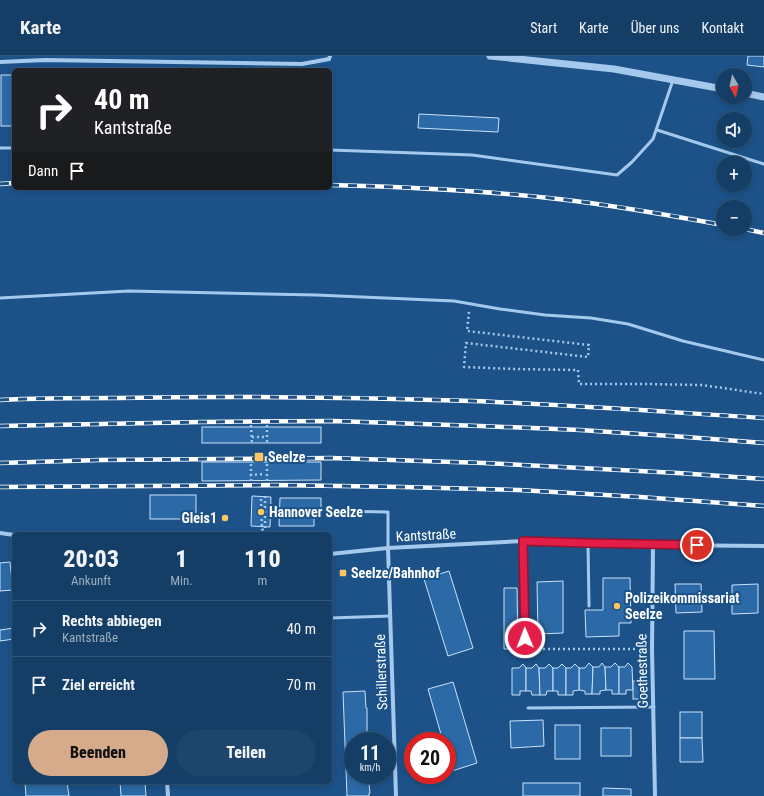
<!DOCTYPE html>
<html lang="de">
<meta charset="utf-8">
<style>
:root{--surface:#153e66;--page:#1e456c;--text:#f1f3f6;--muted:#9daebf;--line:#34577a;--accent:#d6ab8b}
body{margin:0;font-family:"Roboto Condensed",sans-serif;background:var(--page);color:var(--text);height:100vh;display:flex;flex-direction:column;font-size:15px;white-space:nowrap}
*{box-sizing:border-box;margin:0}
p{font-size:13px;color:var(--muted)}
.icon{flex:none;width:22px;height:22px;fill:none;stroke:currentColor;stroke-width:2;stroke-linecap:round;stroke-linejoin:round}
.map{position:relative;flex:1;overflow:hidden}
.panel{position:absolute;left:12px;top:476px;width:320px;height:252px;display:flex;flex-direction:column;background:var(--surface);border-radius:6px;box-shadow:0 2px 6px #0003,0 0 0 1px var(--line)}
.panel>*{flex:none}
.guide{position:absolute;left:12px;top:12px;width:320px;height:122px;border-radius:6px;box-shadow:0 2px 6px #0003,0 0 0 1px var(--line);background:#202124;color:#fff;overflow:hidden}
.needle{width:26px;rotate:171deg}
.tools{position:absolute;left:716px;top:12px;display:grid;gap:8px}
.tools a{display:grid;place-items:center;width:36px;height:36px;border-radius:50%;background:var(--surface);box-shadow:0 2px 6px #0003,0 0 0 1px var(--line);font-size:20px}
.speed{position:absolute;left:344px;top:676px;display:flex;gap:8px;font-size:20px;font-weight:700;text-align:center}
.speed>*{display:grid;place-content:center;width:52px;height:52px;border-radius:50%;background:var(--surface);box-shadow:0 2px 6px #0003,0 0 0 1px var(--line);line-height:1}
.speed small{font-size:10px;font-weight:400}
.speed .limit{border:6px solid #d22;background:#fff;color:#111}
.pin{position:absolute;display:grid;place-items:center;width:34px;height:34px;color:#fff;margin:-17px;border:2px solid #fff;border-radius:50%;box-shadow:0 1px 4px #0007}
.me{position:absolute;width:44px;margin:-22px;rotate:359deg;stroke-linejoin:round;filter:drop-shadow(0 0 3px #0008)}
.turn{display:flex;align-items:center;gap:14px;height:84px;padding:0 16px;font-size:18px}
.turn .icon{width:52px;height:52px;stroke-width:2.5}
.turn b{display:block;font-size:28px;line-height:34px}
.then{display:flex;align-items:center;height:38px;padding:0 16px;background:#0003;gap:8px;font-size:15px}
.eta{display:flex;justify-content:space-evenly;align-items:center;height:68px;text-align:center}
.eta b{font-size:24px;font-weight:800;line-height:28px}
.cta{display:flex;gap:8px;margin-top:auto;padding:8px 16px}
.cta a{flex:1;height:46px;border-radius:24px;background:var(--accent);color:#111;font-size:16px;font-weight:800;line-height:46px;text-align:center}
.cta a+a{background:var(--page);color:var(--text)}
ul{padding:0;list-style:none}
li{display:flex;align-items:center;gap:12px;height:56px;padding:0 16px;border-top:1px solid var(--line)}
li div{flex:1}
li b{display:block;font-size:15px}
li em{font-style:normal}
header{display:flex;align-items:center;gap:24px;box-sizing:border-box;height:56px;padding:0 20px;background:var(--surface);border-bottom:1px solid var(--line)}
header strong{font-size:19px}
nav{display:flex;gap:22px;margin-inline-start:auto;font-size:14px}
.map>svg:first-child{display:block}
</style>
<header>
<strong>Karte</strong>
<nav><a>Start</a><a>Karte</a><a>Über uns</a><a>Kontakt</a></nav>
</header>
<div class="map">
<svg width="764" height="740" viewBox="0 0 764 740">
<rect width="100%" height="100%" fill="#1c5288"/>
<g fill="#2b6aa6" stroke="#cae2f9">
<polygon points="748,0 764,0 764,11 747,9"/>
<rect x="1" y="19" width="13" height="51"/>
<polygon points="419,58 499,62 498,76 418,72"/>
<rect x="202" y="371" width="119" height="16"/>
<polygon points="202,406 321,406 321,424 202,425"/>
<rect x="150" y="439" width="46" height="24"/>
<polygon points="252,440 271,441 270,471 251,470"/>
<polygon points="280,442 321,442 321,458 314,458 314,470 279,470"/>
<polygon points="10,506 13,534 0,535 0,507"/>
<polygon points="449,515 473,592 448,600 424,523"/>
<polygon points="603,522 630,522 631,567 619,567 619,580 586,581 585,554 603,554"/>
<polygon points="563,525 563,577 538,578 537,526"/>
<polygon points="675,528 701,528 702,556 676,557"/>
<polygon points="758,528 758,557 732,558 732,529"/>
<polygon points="504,532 517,532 518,593 504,593"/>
<polygon points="14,572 14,583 0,585 0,574"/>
<polygon points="684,575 714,575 715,623 684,623"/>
<polygon points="589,607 593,611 592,638 585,638 585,635 579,634 579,612 585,612"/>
<polygon points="602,607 605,611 606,634 600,635 600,638 592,638 593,611 599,611"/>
<polygon points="615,607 619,611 619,638 612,638 612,634 606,634 605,611 611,611"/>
<polygon points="628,607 632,611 633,634 626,634 626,638 619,638 619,611 625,611"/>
<polygon points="523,608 526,612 526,635 520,635 520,639 512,639 512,612 519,612"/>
<polygon points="536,608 539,612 540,639 532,639 531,635 526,635 526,612 532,612"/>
<polygon points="549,608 553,612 553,635 547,635 546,639 540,639 539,612 545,612"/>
<polygon points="562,608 566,612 566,639 558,639 558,635 553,635 553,612 558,612"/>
<polygon points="575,608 579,612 579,634 573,635 573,639 566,639 566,612 571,612"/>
<rect x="633" y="625" width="7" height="18"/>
<polygon points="453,626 477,707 452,715 447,698 447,685 443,685 428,633"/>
<polygon points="365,635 366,652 367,652 367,685 353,685 353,719 368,719 370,737 369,737 369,740 347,740 343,636"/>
<rect x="680" y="656" width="22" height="26"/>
<polygon points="543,664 544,690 511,692 510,665"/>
<rect x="555" y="669" width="25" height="34"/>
<rect x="601" y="672" width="30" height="28"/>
<polygon points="680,682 702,682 703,706 680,706"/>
<polygon points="25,726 67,726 69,740 26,740"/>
<polygon points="120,726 145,726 146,740 121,740"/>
<rect x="523" y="727" width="57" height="13"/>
<polygon points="603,732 631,733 631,740 603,740"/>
</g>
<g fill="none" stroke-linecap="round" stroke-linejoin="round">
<g stroke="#a5c9ec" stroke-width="2.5" stroke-dasharray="2 3" stroke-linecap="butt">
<polyline points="469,256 467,275 589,289 588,301 466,287 464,311 514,313 578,314 579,328 646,328 702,329 764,338"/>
<polyline points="251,369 252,389"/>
<polyline points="267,369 267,389"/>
<polyline points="252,381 265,381"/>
<polyline points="250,419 265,418"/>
<polyline points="251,425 251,405"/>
<polyline points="267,425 267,405"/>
<polyline points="265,440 265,478"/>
<polyline points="261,443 262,473 265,476"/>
<polyline points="525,591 525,593 644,593"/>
</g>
<g stroke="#a5c9ec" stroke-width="3">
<polyline points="657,74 764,108"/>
<polyline points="0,92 14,92"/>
<polyline points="330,94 472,99 617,119 632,106 653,83 673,24"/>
<polyline points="0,242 129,235 316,239 454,245 500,253 545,259 591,262 628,268 683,285 764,304"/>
<polyline points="330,455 388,456 388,492"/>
<polyline points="523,485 525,582"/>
<polyline points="588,487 589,550"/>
<polyline points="330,562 390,560"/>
<polyline points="528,652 654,651"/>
</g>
<g stroke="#a5c9ec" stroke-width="4">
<polyline points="0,6 45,4 302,8 329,3 330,0"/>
<polyline points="0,477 14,479"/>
<polyline points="653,489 652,593 655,740"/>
<polyline points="388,492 396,740"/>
<polyline points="330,498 388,492 523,485 653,489 764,490"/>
<polyline points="167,726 168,740"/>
</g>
<g stroke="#a5c9ec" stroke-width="7">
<polyline points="490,0 614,13 723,33"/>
<polyline points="745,37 764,41"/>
</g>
<g stroke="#fff" stroke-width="4.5">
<g id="rail">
<polyline points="0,128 14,127"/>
<path d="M330,129c76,2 152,5 228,14 55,6 110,16 165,26"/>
<polyline points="745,173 764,177"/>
<path d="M0,344c40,-2 79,-2 119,-2 118,-2 236,-1 354,3 97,4 194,11 291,17"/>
<polyline points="0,370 201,366 334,365 480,370 580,374 686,381 764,387"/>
<polyline points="0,407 100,404 331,402 484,407 678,417 764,423"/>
<polyline points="0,431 275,429 403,431 519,434 640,441 764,450"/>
</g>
</g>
<use href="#rail" stroke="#1c5288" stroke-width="3" stroke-dasharray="9" stroke-linecap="butt"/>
</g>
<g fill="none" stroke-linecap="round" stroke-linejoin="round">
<g stroke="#92132f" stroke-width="10">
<polyline id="route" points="525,582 523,485 588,487 697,489"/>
</g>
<use href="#route" stroke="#e11d48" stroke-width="7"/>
</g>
<g fill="#fcc662" stroke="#1c5288" stroke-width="1.5">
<rect x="254" y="396" width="10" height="10" rx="2"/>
<circle cx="261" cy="456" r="4"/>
<circle cx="225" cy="462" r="4"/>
<rect x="339" y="513" width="8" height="8" rx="2"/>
<circle cx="617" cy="550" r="4"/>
</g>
<g text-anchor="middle" stroke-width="4" stroke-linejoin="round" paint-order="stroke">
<g font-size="14" font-weight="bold" fill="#fff" stroke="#1c5288" text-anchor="start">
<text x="268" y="406">Seelze</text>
<text x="269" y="461">Hannover Seelze</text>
<text x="217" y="467" text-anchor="end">Gleis1</text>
<text x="351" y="522">Seelze/Bahnhof</text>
<text x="625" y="547">Polizeikommissariat<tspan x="625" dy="16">Seelze</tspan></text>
</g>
<g font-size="14" fill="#fff" stroke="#1c5288">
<text transform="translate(426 479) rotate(-3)" y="5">Kantstraße</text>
<text transform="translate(642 615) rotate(-91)" y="5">Goethestraße</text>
<text transform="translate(381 616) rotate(-92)" y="5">Schillerstraße</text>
</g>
</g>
</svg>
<div class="tools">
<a><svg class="needle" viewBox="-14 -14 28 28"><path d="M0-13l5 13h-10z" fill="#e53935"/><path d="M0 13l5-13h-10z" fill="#9daebf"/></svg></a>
<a><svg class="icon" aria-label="sound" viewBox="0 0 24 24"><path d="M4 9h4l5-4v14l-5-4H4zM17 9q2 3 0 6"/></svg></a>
<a>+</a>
<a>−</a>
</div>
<div class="speed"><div>11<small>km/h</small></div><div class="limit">20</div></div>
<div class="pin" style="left:697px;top:489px;background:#d93025"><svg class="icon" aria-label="arrive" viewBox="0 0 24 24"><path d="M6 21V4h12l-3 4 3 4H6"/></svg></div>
<svg class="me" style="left:525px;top:582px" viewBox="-20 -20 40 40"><circle r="17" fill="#e11d48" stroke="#fff" stroke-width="3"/><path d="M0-11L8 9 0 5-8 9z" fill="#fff"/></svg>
<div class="guide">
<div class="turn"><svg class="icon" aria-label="right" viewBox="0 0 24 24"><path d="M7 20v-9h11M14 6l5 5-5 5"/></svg><div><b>40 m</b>Kantstraße</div></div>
<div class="then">Dann<svg class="icon" aria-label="arrive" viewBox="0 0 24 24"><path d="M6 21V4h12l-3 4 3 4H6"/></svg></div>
</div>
<section class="panel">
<div class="eta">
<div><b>20:03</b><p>Ankunft</p></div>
<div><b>1</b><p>Min.</p></div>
<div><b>110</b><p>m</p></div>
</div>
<ul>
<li><svg class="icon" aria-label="right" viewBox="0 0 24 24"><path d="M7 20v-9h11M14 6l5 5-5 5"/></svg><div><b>Rechts abbiegen</b><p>Kantstraße</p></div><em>40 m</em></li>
<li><svg class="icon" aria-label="arrive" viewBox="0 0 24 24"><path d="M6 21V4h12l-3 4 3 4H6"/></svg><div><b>Ziel erreicht</b></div><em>70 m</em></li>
</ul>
<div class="cta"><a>Beenden</a><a>Teilen</a></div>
</section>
</div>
